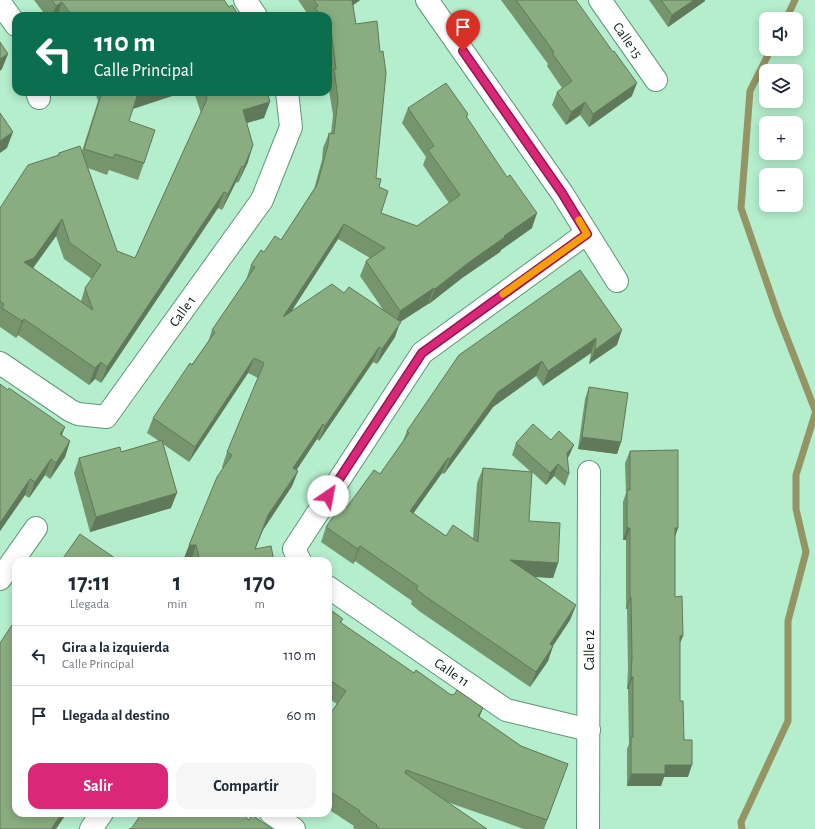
<!DOCTYPE html>
<html lang="es">
<meta charset="utf-8">
<style>
:root{--surface:#fff;--page:#f6f6f7;--text:#1f2937;--muted:#747a83;--line:#e0e1e3;--accent:#db2777}
body{margin:0;font-family:"Alegreya Sans",sans-serif;background:var(--page);color:var(--text);height:100vh;display:flex;flex-direction:column;font-size:15px;white-space:nowrap}
*{box-sizing:border-box;margin:0}
p{font-size:13px;color:var(--muted)}
.icon{flex:none;width:22px;height:22px;fill:none;stroke:currentColor;stroke-width:2;stroke-linecap:round;stroke-linejoin:round}
.map{position:relative;flex:1;overflow:hidden}
.details{position:absolute;left:12px;top:557px;width:320px;height:260px;display:flex;flex-direction:column;background:var(--surface);border-radius:12px;box-shadow:0 2px 10px #0003}
.details>*{flex:none}
.guide{position:absolute;left:12px;top:12px;width:320px;height:84px;border-radius:12px;box-shadow:0 2px 10px #0003;background:#0b6e4f;color:#fff;overflow:hidden}
.fabs{position:absolute;left:759px;top:12px;display:grid;gap:8px}
.fabs a{display:grid;place-items:center;width:44px;height:44px;border-radius:8px;background:var(--surface);box-shadow:0 2px 10px #0003;font-size:20px}
.pin{position:absolute;display:grid;place-items:center;width:34px;height:34px;color:#fff;margin:-41px -17px;border-radius:50% 50% 50% 0;rotate:-45deg;box-shadow:0 0 4px #0007}
.pin .icon{rotate:45deg}
.me{position:absolute;width:44px;margin:-22px;rotate:33deg;stroke-linejoin:round;filter:drop-shadow(0 0 3px #0008)}
.turn{display:flex;align-items:center;gap:14px;height:84px;padding:0 16px;font-size:18px}
.turn .icon{width:52px;height:52px;stroke-width:2.5}
.turn b{display:block;font-size:28px;line-height:34px}
.eta{display:flex;justify-content:space-evenly;align-items:center;height:68px;text-align:center}
.eta b{font-size:24px;font-weight:600;line-height:28px}
.cta{display:flex;gap:8px;margin-top:auto;padding:8px 16px}
.cta a{flex:1;height:46px;border-radius:12px;background:var(--accent);color:#fff;font-size:16px;font-weight:600;line-height:46px;text-align:center}
.cta a+a{background:var(--page);color:var(--text)}
ul{padding:0;list-style:none}
li{display:flex;align-items:center;gap:12px;height:60px;padding:0 16px;border-top:1px solid var(--line)}
li div{flex:1}
li b{display:block;font-size:15px}
li em{font-style:normal}
.map>svg:first-child{display:block}
</style>
<div class="map">
<svg width="815" height="829" viewBox="0 0 815 829">
<rect width="100%" height="100%" fill="#b4eecd"/>
<g fill="none" stroke-linecap="round" stroke-linejoin="round">
<g stroke="#959464" stroke-width="7">
<polyline points="786,19 795,0"/>
<polyline points="771,49 750,91 741,208 778,315 815,410"/>
<polyline points="742,829 741,822 788,721 788,621 806,552 796,509 796,475 815,414"/>
</g>
<g stroke="#5f9678" stroke-width="24">
<g id="minor">
<polyline points="245,0 256,16"/>
<polyline points="427,0 562,193 617,281"/>
<polyline points="600,0 656,80"/>
<polyline points="0,3 16,25"/>
<polyline points="37,92 39,98"/>
<polyline points="0,363 71,411 78,414 106,417 262,200 291,127 287,92"/>
<polyline points="300,561 294,549 422,353 587,233"/>
<polyline points="0,579 36,528"/>
<polyline points="328,587 506,710 589,730"/>
<polyline points="271,813 294,829"/>
<polyline points="91,829 102,813"/>
<polyline points="588,829 589,472"/>
</g>
</g>
<use href="#minor" stroke="#fff" stroke-width="22"/>
</g>
<g fill="#76956e" fill-rule="evenodd">
<polygon points="34,0 224,0 229,7 239,16 46,16"/>
<path d="M298,0h62l-7,5 23,173 3,9 2,26 36,13 32,-23 -26,-38 3,-8 -24,-34 6,-15 60,6 -1,4 65,110 -31,22 -1,2 -38,26 -33,26h-1l-28,18 -5,15 -18,27 -4,-2 -54,79 -2,-2 -21,31 2,1 -6,15 -29,44 -8,19 19,12h-91l40,-93 -1,-1 5,-15 31,-74 -10,-5 -59,89 -26,-18 8,64 -81,24 -16,-59 5,-15 42,-6 38,-11 -12,-8 6,-15 55,-76 4,-12 34,-50 5,-15 13,-13 17,-12 33,-51 8,-29 1,-12 6,-15h2l2,-18 -5,-31 2,-5 -2,-15v-48h-19zM338,239l32,19 -4,3 -6,15 24,35 -40,-18 -53,19z"/>
<polygon points="501,0 576,0 632,96 589,127 580,115 566,125 552,105 557,92 562,88 547,66 548,64"/>
<polygon points="649,0 705,0 705,1 668,27"/>
<path d="M95,92h89l-51,17 -4,12 15,42 -6,17 -29,-10 -2,5 -19,-7 29,83 18,7 66,-145 -7,-21h73l-3,26 -17,5 1,39 -10,21 -2,-1 -14,28 -4,-2 -117,175 -6,-4 -6,6 -71,-50 -2,3 -16,-11v-119l58,-53 1,-2 23,-2 16,-50zM56,236l8,23 28,20 -7,9 -4,13 -48,-33z"/>
<polygon points="580,270 617,345 589,364 591,353 543,386 536,376 493,407 444,474 442,473 413,514 446,536 473,539 477,483 483,468 531,472 512,455 516,443 569,456 567,459 569,474 565,486 554,476 546,485 532,472 529,521 558,563 553,578 534,577 576,605 570,620 553,646 548,661 530,687 419,611 411,604 412,601 355,561 353,564 321,542 326,527 347,507 380,474 402,443 407,431"/>
<polygon points="0,384 62,435 70,441 65,457 50,479 45,475 29,498 25,495 0,531"/>
<polygon points="589,387 621,442 617,454 578,449 585,399"/>
<polygon points="630,451 675,535 675,597 680,643 680,701 684,740 688,777 664,777 661,786 627,786 627,749 629,744 628,689 627,689 628,669 627,609 626,609 626,540 623,540 623,502 626,493 625,463"/>
<polygon points="328,608 343,619 341,623 414,673 451,695 454,695 483,708 479,717 521,746 568,764 544,829 524,829 447,802 487,829 355,829 353,828 354,826 328,809 328,717 337,704 328,698"/>
</g>
<g fill="#60795a">
<polygon points="350,0 360,0 359,1 346,10"/>
<polygon points="694,0 705,0 705,1 668,27 672,15"/>
<polygon points="62,2 57,16 52,16 56,6"/>
<polygon points="8,54 2,69 0,71 0,59"/>
<polygon points="637,83 632,96 589,127 593,114"/>
<polygon points="141,92 184,92 132,109 138,93"/>
<polygon points="270,102 264,118 237,126 243,110"/>
<polygon points="585,102 580,115 566,125 571,112"/>
<polygon points="13,132 7,148 0,153 0,141"/>
<polygon points="253,145 248,162 238,183 244,167"/>
<polygon points="242,166 236,182 222,210 228,194"/>
<polygon points="224,192 218,208 101,383 107,367"/>
<polygon points="537,213 532,228 501,250 500,252 462,278 429,304 435,289 504,236"/>
<polygon points="62,219 56,236 28,275 24,262"/>
<polygon points="344,224 338,239 278,332 283,317"/>
<polygon points="434,288 428,304 400,322 395,337 377,364 382,349 395,326 400,311"/>
<polygon points="24,319 18,335 16,338 22,321"/>
<polygon points="622,330 617,345 589,364 595,350"/>
<polygon points="596,338 591,353 543,386 548,371"/>
<polygon points="379,347 373,362 319,441 325,426"/>
<polygon points="254,358 248,373 189,462 195,447"/>
<polygon points="542,361 536,376 493,407 444,474 450,459 498,392"/>
<polygon points="101,362 95,379 89,385 95,368"/>
<polygon points="323,424 317,439 288,483 293,468"/>
<polygon points="65,427 59,443 60,434"/>
<polygon points="582,437 621,442 617,454 578,449"/>
<polygon points="70,441 65,457 50,479 56,463"/>
<polygon points="574,445 569,456 562,464 567,453"/>
<polygon points="448,458 442,473 404,526 410,511"/>
<polygon points="51,459 45,475 29,498 35,482"/>
<polygon points="558,464 554,476 546,485 550,473"/>
<polygon points="298,471 292,486 263,530 250,561 268,515"/>
<polygon points="30,479 25,495 0,531 0,523"/>
<polygon points="177,493 171,508 90,532 96,517"/>
<polygon points="627,528 630,528 626,540 623,540"/>
<polygon points="675,528 678,528 674,540"/>
<polygon points="189,545 196,545 191,561 183,561"/>
<polygon points="360,546 355,561 353,564 358,549"/>
<polygon points="510,560 558,563 553,578 504,575"/>
<polygon points="630,597 631,597 627,609 626,609"/>
<polygon points="576,605 570,620 544,659 550,644"/>
<polygon points="680,636 683,636 678,648"/>
<polygon points="553,646 548,661 530,687 536,672"/>
<polygon points="631,677 633,677 628,689 627,689"/>
<polygon points="483,708 477,723 478,716"/>
<polygon points="665,765 692,765 688,777 664,777 661,786 627,786 631,774"/>
<polygon points="62,813 67,813 56,829 51,829"/>
</g>
<g fill="#89ad80" stroke="#60795a" fill-rule="evenodd">
<polygon points="52,0 224,0 229,7 232,5 239,16 72,16 62,2 56,6"/>
<polygon points="314,0 352,0 356,24 377,21 380,52 383,51 386,73 376,178 381,179 379,187 388,191 381,213 417,226 460,195 428,150 434,146 408,108 446,83 468,114 466,116 507,177 510,175 537,213 504,236 505,237 468,263 435,289 434,288 400,311 366,261 385,248 344,224 283,317 332,284 344,293 349,287 401,322 382,349 379,347 325,426 323,424 293,468 298,471 268,515 255,549 271,546 274,561 200,561 196,545 189,545 217,477 232,455 227,452 264,363 254,358 195,447 153,418 190,363 192,365 215,332 212,330 255,267 251,265 261,250 264,252 275,236 281,240 317,185 328,145 329,133 334,134 338,99 334,69 336,69 331,30 328,26 328,16 321,16 315,8 318,6"/>
<polygon points="516,0 576,0 613,52 614,51 637,83 593,114 585,102 571,112 557,92 572,81 552,53 554,52"/>
<polygon points="661,0 694,0 672,15"/>
<polygon points="0,42 8,54 0,59"/>
<polygon points="102,92 141,92 138,93 129,121 155,130 144,163 115,154 113,158 84,149"/>
<path d="M205,92h62l3,10 -27,8 10,35 -9,22 -2,-1 -14,28 -4,-2 -117,175 -6,-5 -6,6 -71,-49 -2,2 -20,-13 2,-4 -4,-3v-93l28,-43 31,-10v-2l21,-7 37,105 18,7 72,-159zM62,219l8,24 31,22 -16,23 8,22 -69,-48 10,-4z"/>
<polygon points="0,113 13,132 0,141"/>
<polygon points="580,270 622,330 595,350 596,338 548,371 542,361 498,392 450,459 448,458 410,511 446,536 453,525 478,542 483,468 532,472 529,521 560,523 558,563 510,560 576,605 550,644 553,646 536,672 425,596 416,589 418,586 360,546 358,549 326,527 342,504 347,507 374,470 380,474 409,433 407,431 459,355"/>
<polygon points="0,384 8,390 9,388 65,427 60,434 70,441 56,463 51,459 35,482 30,479 0,523"/>
<polygon points="589,387 628,393 621,442 582,437"/>
<polygon points="533,424 551,440 559,431 574,445 567,453 569,474 558,464 550,473 516,443"/>
<polygon points="162,440 177,493 96,517 79,458 120,447 121,452"/>
<polygon points="678,450 678,528 675,528 675,597 682,596 683,636 680,636 680,701 683,701 684,740 692,740 692,765 665,765 665,774 631,774 631,737 633,737 633,677 631,677 632,657 631,597 630,597 630,528 627,528 627,490 630,490 630,451"/>
<polygon points="80,534 119,561 61,561"/>
<polygon points="328,608 343,619 340,622 414,673 416,670 451,695 453,694 454,695 457,690 483,708 478,716 521,746 568,764 547,820 406,770 405,773 487,829 380,829 376,826 377,825 359,812 360,811 328,790 328,717 346,691 328,679"/>
<polygon points="16,619 16,813 62,813 51,829 0,829 0,643"/>
<polygon points="142,813 240,813 249,820 252,815 272,829 129,829 130,828 131,829"/>
</g>
<g fill="none" stroke-linecap="round" stroke-linejoin="round">
<g stroke="#8e194d" stroke-width="10">
<polyline id="route" points="328,496 422,353 587,234 562,193 463,51"/>
</g>
<use href="#route" stroke="#db2777" stroke-width="7"/>
<polyline stroke="#f59e0b" stroke-width="7" points="503,294 587,234 579,220"/>
</g>
<g text-anchor="middle" stroke-width="4" stroke-linejoin="round" paint-order="stroke">
<g font-size="14" fill="#051c10" stroke="#fff">
<text transform="translate(628 40) rotate(55)" y="5">Calle 15</text>
<text transform="translate(182 311) rotate(-54)" y="5">Calle 1</text>
<text transform="translate(589 650) rotate(-90)" y="5">Calle 12</text>
<text transform="translate(452 672) rotate(35)" y="5">Calle 11</text>
</g>
</g>
</svg>
<div class="fabs">
<a><svg class="icon" aria-label="sound" viewBox="0 0 24 24"><path d="M4 9h4l5-4v14l-5-4H4zM17 9q2 3 0 6"/></svg></a>
<a><svg class="icon" aria-label="layers" viewBox="0 0 24 24"><path d="M12 4l9 5-9 5-9-5zM3 14l9 5 9-5"/></svg></a>
<a>+</a>
<a>−</a>
</div>
<div class="pin" style="left:463px;top:51px;background:#d93025"><svg class="icon" aria-label="arrive" viewBox="0 0 24 24"><path d="M6 21V4h12l-3 4 3 4H6"/></svg></div>
<svg class="me" style="left:328px;top:496px" viewBox="-20 -20 40 40"><circle r="19" fill="#fff"/><path d="M0-13L10 11 0 6-10 11z" fill="#db2777"/></svg>
<div class="guide">
<div class="turn"><svg class="icon" aria-label="left" viewBox="0 0 24 24"><path d="M17 20v-9H6M10 6l-5 5 5 5"/></svg><div><b>110 m</b>Calle Principal</div></div>
</div>
<section class="details">
<div class="eta">
<div><b>17:11</b><p>Llegada</p></div>
<div><b>1</b><p>min</p></div>
<div><b>170</b><p>m</p></div>
</div>
<ul>
<li><svg class="icon" aria-label="left" viewBox="0 0 24 24"><path d="M17 20v-9H6M10 6l-5 5 5 5"/></svg><div><b>Gira a la izquierda</b><p>Calle Principal</p></div><em>110 m</em></li>
<li><svg class="icon" aria-label="arrive" viewBox="0 0 24 24"><path d="M6 21V4h12l-3 4 3 4H6"/></svg><div><b>Llegada al destino</b></div><em>60 m</em></li>
</ul>
<div class="cta"><a>Salir</a><a>Compartir</a></div>
</section>
</div>
